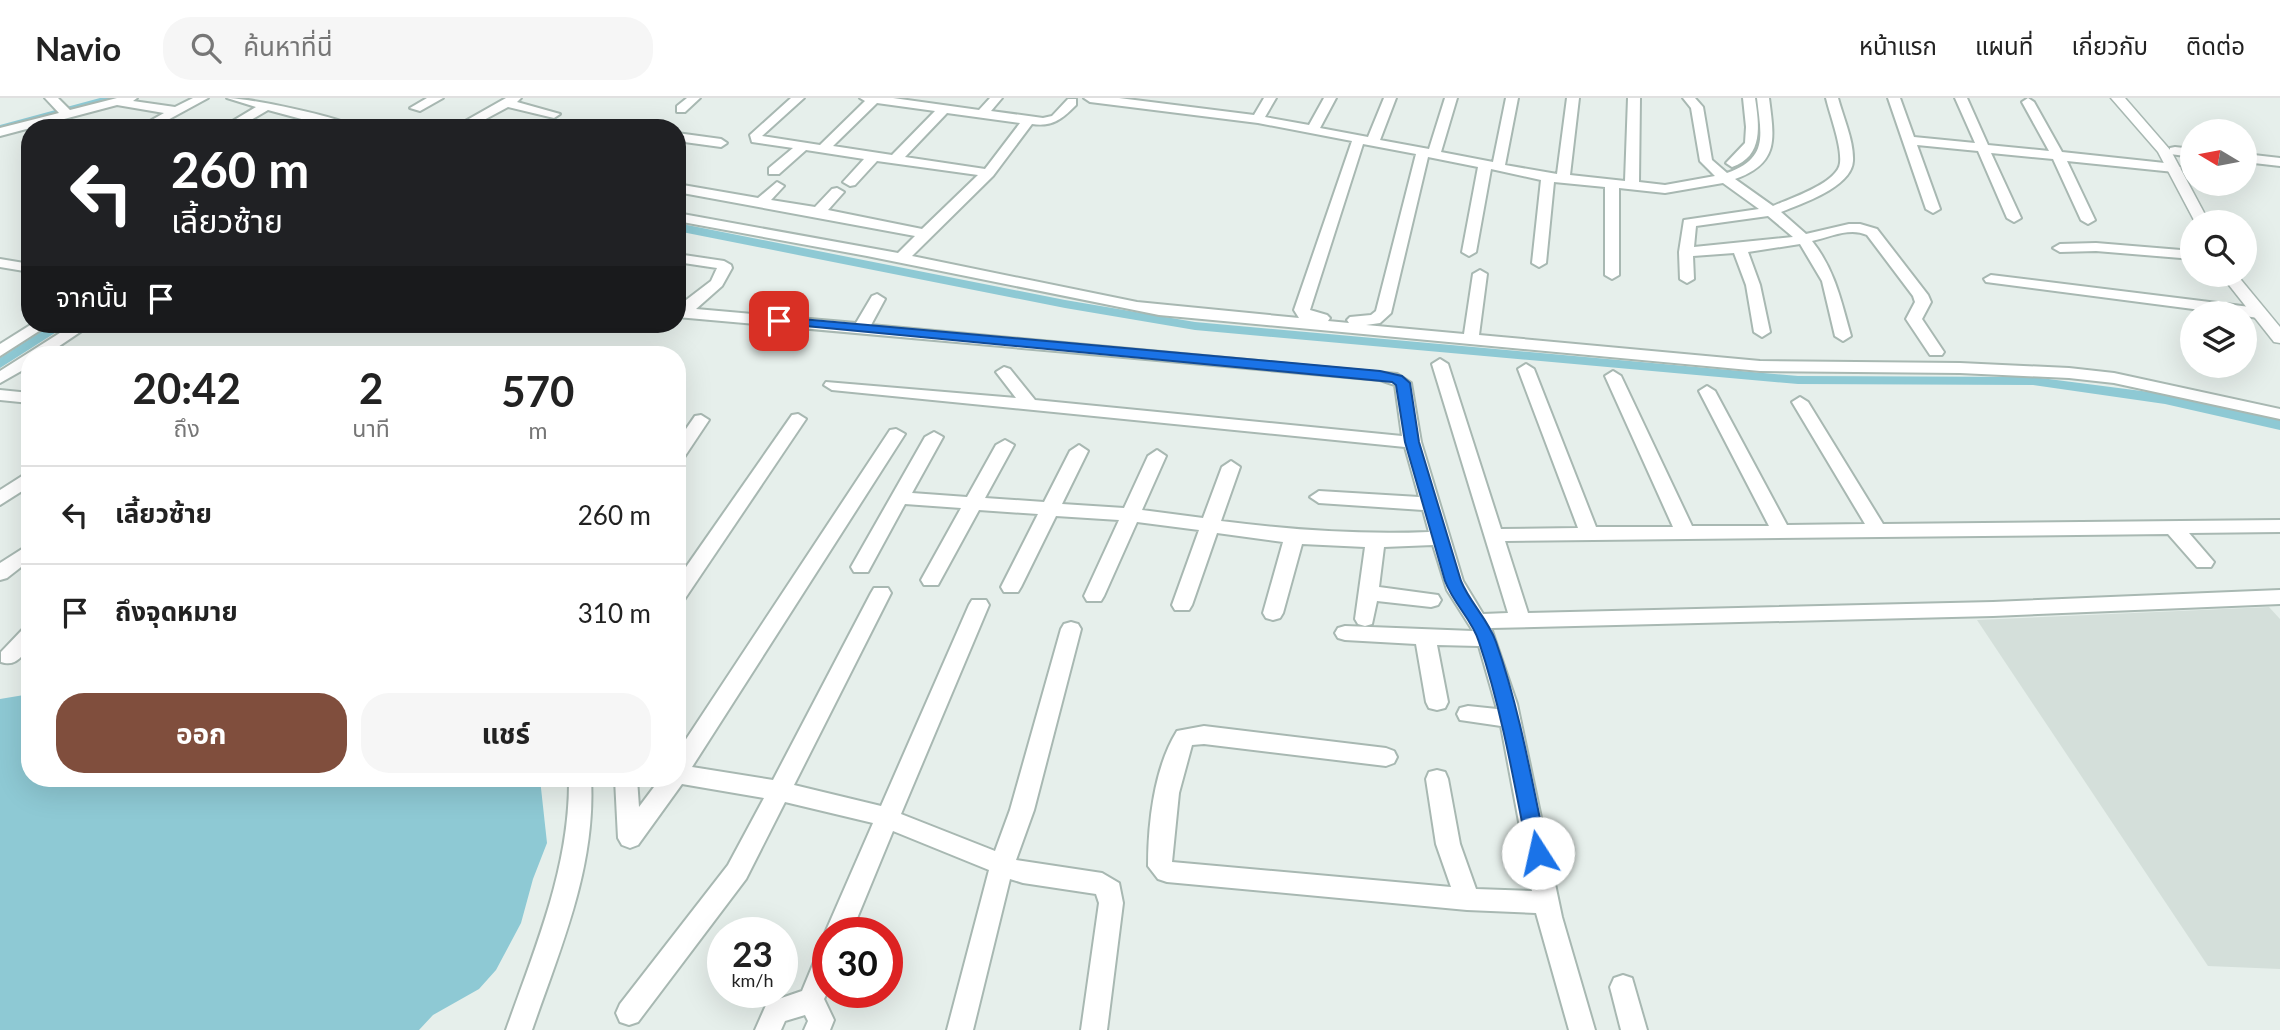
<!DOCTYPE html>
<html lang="th">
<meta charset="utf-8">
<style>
:root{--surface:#fff;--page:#f6f6f6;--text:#222;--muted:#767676;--line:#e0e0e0;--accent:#804e3d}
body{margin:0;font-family:Lato,"Noto Sans Thai",sans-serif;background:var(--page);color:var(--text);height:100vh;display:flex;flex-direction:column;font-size:26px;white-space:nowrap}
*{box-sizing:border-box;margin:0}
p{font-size:23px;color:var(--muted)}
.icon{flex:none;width:38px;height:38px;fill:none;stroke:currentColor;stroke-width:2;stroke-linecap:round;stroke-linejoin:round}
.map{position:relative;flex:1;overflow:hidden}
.drawer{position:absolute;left:21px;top:248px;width:665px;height:441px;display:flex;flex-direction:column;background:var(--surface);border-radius:28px;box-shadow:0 7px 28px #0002}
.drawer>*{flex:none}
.top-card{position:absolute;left:21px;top:21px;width:665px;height:214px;border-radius:28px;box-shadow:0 7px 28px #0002;background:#202124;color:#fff;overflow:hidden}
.needle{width:46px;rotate:280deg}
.controls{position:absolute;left:2180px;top:21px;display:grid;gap:14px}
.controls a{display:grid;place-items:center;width:77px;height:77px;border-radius:50%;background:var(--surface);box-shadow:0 7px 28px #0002;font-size:35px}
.speed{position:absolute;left:707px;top:819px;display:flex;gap:14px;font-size:35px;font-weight:700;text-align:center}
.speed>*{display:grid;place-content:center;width:91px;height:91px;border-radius:50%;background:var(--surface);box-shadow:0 7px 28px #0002;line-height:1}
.speed small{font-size:18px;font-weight:400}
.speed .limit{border:10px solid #d22;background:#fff;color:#111}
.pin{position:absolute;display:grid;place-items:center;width:60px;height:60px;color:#fff;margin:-30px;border-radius:14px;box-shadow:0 4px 10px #0006}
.me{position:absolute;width:77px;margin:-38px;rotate:350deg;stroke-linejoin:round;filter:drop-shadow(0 0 5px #0008)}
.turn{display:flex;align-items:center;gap:24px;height:147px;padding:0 35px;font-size:32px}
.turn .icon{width:91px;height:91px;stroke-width:2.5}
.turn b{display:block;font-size:49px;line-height:60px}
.then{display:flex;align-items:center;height:66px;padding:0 35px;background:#0003;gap:14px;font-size:26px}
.eta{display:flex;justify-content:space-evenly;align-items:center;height:119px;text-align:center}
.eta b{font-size:42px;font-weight:700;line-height:49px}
.primary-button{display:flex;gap:14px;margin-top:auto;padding:14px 35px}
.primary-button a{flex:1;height:80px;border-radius:28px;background:var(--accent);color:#fff;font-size:28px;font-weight:700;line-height:80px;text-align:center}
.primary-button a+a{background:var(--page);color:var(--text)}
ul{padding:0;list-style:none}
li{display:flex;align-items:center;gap:21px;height:98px;padding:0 35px;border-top:2px solid var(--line)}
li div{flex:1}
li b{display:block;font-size:26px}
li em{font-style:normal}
header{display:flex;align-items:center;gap:42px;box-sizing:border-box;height:98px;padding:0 35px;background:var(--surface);border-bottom:2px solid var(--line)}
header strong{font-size:33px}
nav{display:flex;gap:38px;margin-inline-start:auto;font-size:24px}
.search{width:490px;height:63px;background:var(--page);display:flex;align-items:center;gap:18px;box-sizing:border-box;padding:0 24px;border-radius:28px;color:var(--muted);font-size:26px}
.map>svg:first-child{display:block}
</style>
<header>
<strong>Navio</strong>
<div class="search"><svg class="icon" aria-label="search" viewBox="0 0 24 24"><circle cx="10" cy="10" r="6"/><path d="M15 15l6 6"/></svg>ค้นหาที่นี่</div>
<nav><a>หน้าแรก</a><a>แผนที่</a><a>เกี่ยวกับ</a><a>ติดต่อ</a></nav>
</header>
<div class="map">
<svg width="2280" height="932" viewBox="0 0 2280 932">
<rect width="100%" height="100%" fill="#e6efeb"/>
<polygon fill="#d4dfda" points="2269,509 2280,521 2280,871 2208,868 1977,522"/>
<polygon fill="#8ec9d4" points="30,596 30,681 540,681 547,745 533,781 521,825 496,872 479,891 433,917 419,932 0,932 0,601"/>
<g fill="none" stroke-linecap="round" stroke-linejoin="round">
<g fill="#8ec9d4" fill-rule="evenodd">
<polygon points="100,0 118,0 0,33 0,27"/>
<polygon points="677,125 1065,202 1195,224 1798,278 2033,279 2165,296 2280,322 2280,332 2165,306 2033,287 1798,286 1195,232 1065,210 677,133"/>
<polygon points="53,226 69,226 0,270 0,260"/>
</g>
<g stroke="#a8b8b2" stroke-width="4">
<g id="minor">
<polygon points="45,0 58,0 70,12 117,0 137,0 133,3 175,9 193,0 208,0 153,30 143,27 164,15 117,7 0,38 0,30 59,15"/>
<path d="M227,0c22,0 114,19 130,30h-22l-67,-18 -31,18h-16l35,-21z"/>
<polygon points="427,0 443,0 420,13 410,10"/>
<polygon points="506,0 521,0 517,4 560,16 554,20 508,9 469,30 453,30"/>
<polygon points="687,0 700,0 685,14 677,14 677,8"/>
<path d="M791,0h13l-42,38 58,9 45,-44 -5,-3h33l86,12 11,-12h12l-11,13 52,7 9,-2 16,-17h8v6c-14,14 -23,22 -44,19l-39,52 -81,80 225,46 162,16 -5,-8 58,-169 -94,-18 -168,-21 -6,-4h35l135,17 10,-17h12l-11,19 44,8 15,-27h12l-16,30 48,9 16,-39h12l-16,42 49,9 16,-51h12l-16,54 52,10 13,-64h12l-13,67 52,9 10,-76h12l-9,77 55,6 3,-83h12l-1,84 26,3 50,-9 -15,-15 -9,-53 -8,-10h12l8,9 9,53 15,13c42,-15 34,-38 30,-75h12c5,40 11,65 -34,81l38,27c16,-7 65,-23 67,-43 2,-17 -10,-48 -14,-65h12c5,19 16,43 15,63 -1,26 -52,43 -72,51l25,22 43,-10h11l17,5 51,66 3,7 -9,17 22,33 -2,3h-12l-24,-36 9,-17 -2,-6 -46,-61c-17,-8 -37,2 -55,6 23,29 29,60 39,95l-8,5 -8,-5 -13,-55 -22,-37 -52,8 12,33 10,47 -8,5 -8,-5 -8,-47 -12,-32 -41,3 1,23 -7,4 -7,-4 -1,-27 5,-32 75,-11 -36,-26 -58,10 -46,-5v87l-7,4 -7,-4v-88l-51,-5 -8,81 -7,4 -7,-4 9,-83 -50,-11 -15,83 -7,4 -7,-4 16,-85 -50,-10 -37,156 -11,10 -14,2 98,9 9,-60 7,-4 7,4 -8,61 281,26 200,2 109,5 45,5 166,36v10l-166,-36 -45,-5 -109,-5 -200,-2 -601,-56 -292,-59 -190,-35v-8l221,40 17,-17 -238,-44v-8l81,14 19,-16 7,4 -13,14 44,7 17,-18 5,-1 7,4 -16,18 94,19 56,-54 -101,-14 -22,24 -5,1 -7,-4 21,-23 -58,-9 -27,24h-10v-6l24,-20 -41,-6 -2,-7zM877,5l58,8 -43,44 -59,-9zM947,15l73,10 -35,46 -80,-12zM1363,46l53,10 -40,157 -5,4 -21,2 -3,3 2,3 -21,-2 2,-3 -3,-3 -17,-5zM1768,118l25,21 -99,10 2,-21z"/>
<path d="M1743,0h12c4,27 9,58 -23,69l-6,-4 19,-20 1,-16z"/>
<polygon points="1888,0 1900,0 1914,39 1975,45 1955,0 1967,0 1988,47 2049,53 2022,4 2028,0 2034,4 2062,54 2174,66 2181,70 2174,74 2067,63 2095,122 2088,126 2081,122 2053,61 1991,55 2021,120 2014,124 2007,120 1978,53 1917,47 1940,111 1933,115 1926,111"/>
<polygon points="606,25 618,27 620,30 600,29"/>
<polygon points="677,35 721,41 727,45 721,49 677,43"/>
<polygon points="2175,49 2193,51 2193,59 2170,56 2170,50"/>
<polygon points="2245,56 2280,60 2280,68 2245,64"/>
<polygon points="2096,145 2193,153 2193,161 2096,153 2060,154 2053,150 2060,146"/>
<path d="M677,156l47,7 7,4 1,3 -10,18 -26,23 160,14 16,-27 5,-2 8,5 -14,26 526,49 14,9 10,59 42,139 20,33 25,-1 -76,-249 8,-5 8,5 53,165 77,-1 -60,-159 8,-5 8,5 62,158h77l-68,-151 8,-5 8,5 71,150h77l-70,-135 8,-5 8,5 72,134 78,-1 -73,-122 8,-5 8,5 75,122 397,-4v12l-91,1 25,29 -3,5h-14l-29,-33 -663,7 23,72 465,-11 287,-12v14l-287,12 -502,12 26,76 45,213 33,113h-26l-33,-117 -69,-3 -300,-28 -9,-3 -10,-13c0,-43 6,-98 29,-135l27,-5 182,22 8,3 3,6 -3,6 -8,3 -182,-22 -12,1 -13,48 -7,69 279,25 -15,-43 -10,-65 3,-7 8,-2 8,2 3,7 12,65 16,45 56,2 -31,-165 -41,-6 -3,-6 3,-6 8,-2 29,3 -18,-63 -42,-1 11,57 -3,6 -8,2 -8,-2 -3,-6 -10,-58 -71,-4 -7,-2 -3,-5 3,-5 7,-2 128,5 -26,-41 -14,-45 -49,2 -5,40 59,8 3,5 -3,5 -7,2 -54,-6 -5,23 -7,2 -7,-2 -3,-5 10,-72 -63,-3 -19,69 -3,5 -7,2 -7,-2 -3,-5 20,-71 -66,-9 -25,72 -3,5h-14l-3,-5 27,-75 -62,-8 -33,74 -3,5h-14l-3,-5 35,-76 -63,-4 -35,71 -3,5h-14l-3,-5 37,-73 -59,-4 -41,75h-14l-3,-5 40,-72 -56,-4 -37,68h-14l-3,-5 74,-130 9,-5 9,5 -31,56 55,4 29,-52 9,-5 9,5 -29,53 59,4 26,-51 9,-6 9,6 -26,53 62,4 24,-52 9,-6 9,6 -24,54 61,8 19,-51 9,-6 9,6 -19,54c70,9 138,14 208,11l-6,-22 -104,-7 -9,-6 9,-6 100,6 -14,-50 -573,-57 -8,-5 2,-3 190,16 -20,-26 8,-5 6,2 25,31 367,36 -7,-51 -15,-5 -703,-63v-10l34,-26 6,-13 -40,-6z"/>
<polygon points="0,161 30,166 30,174 0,169"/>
<polygon points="1991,177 2258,210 2266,215 2258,220 2245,218 2245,215 2224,215 1986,184 1984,181"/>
<polygon points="32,226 50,226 0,258 0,246"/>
<polygon points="74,226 92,226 46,257 30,257 30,268 0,285 0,273"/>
<path d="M178,226h49l2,2c-9,8 -42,6 -51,-2z"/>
<polygon points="0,292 30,295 30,305 0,302"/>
<polygon points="798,316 806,321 684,502 677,504 677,482 792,317"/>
<polygon points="701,317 709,322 683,361 677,362 677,344 695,318"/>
<polygon points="896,331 905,336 692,669 773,682 871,495 874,490 888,490 891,495 794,687 881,708 969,507 972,502 986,502 989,507 901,716 995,753 1010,712 1061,531 1064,526 1071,524 1078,526 1081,531 1034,712 1016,762 1102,775 1119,785 1123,805 1107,932 1081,932 1099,805 1096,796 1023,785 1010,781 973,932 947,932 989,772 893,733 851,835 828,835 828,840 825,835 873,725 785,704 746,781 638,924 629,927 620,924 616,915 620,906 728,767 764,700 682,686 638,747 630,750 622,747 618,740 615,681 637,681 639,709 660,681 677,681 677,655 890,332"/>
<polygon points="30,373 30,388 0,407 0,392"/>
<polygon points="30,446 30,462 7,480 0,482 0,465"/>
<path d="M30,529v20c-9,10 -15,20 -29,15v-10l22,-23z"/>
<path d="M569,681h22c5,88 -31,170 -59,251h-26c29,-82 64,-163 63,-251z"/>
<polygon points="828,848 828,893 824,901 834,922 830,932 804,932 808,923 805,917 785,923 781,932 755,932 767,905 802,893 819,852"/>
<polygon points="1623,877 1632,880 1647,932 1621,932 1610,889 1614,880"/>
</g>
</g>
<g stroke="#a8b8b2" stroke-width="3">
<g id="tertiary">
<polygon points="2111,0 2125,0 2171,53 2209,124 2195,124 2158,54"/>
<polygon points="2221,177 2237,177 2280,229 2280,245 2274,244"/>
</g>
</g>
<use href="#minor" fill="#fff" fill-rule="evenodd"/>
<use href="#tertiary" fill="#fff" fill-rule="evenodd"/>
</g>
<path fill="#1a73e8" stroke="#114b97" stroke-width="2" d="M779,219l601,54 22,5 8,7 9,59 42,139c9,22 27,38 35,61 24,68 36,140 51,211l-2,6 -7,2 -7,-2 -3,-6c-14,-71 -26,-142 -49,-211 -7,-23 -25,-37 -34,-61l-40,-139 -9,-57 -4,-3 -618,-59 -2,-2z"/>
</svg>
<div class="controls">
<a><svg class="needle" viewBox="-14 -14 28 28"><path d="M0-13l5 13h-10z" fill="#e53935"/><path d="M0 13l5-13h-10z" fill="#767676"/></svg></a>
<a><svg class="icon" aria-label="search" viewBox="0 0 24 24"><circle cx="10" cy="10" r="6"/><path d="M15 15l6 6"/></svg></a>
<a><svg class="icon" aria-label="layers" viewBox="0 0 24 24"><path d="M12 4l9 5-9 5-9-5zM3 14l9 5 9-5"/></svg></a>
</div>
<div class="speed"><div>23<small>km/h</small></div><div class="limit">30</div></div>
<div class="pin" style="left:779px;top:223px;background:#d93025"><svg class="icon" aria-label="arrive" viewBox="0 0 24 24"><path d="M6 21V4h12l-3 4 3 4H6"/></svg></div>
<svg class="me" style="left:1538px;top:755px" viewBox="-20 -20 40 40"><circle r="19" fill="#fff"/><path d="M0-13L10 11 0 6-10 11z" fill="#1a73e8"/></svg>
<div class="top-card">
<div class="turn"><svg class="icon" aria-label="left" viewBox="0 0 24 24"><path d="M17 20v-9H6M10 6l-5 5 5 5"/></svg><div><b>260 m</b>เลี้ยวซ้าย</div></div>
<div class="then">จากนั้น<svg class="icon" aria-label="arrive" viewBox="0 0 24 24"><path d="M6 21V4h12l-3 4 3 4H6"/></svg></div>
</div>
<section class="drawer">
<div class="eta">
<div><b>20:42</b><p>ถึง</p></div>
<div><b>2</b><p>นาที</p></div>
<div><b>570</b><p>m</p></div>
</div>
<ul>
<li><svg class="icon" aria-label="left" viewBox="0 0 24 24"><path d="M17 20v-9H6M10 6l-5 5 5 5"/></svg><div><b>เลี้ยวซ้าย</b></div><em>260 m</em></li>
<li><svg class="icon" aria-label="arrive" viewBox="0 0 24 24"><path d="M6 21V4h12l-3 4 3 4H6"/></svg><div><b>ถึงจุดหมาย</b></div><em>310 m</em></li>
</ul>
<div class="primary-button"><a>ออก</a><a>แชร์</a></div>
</section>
</div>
